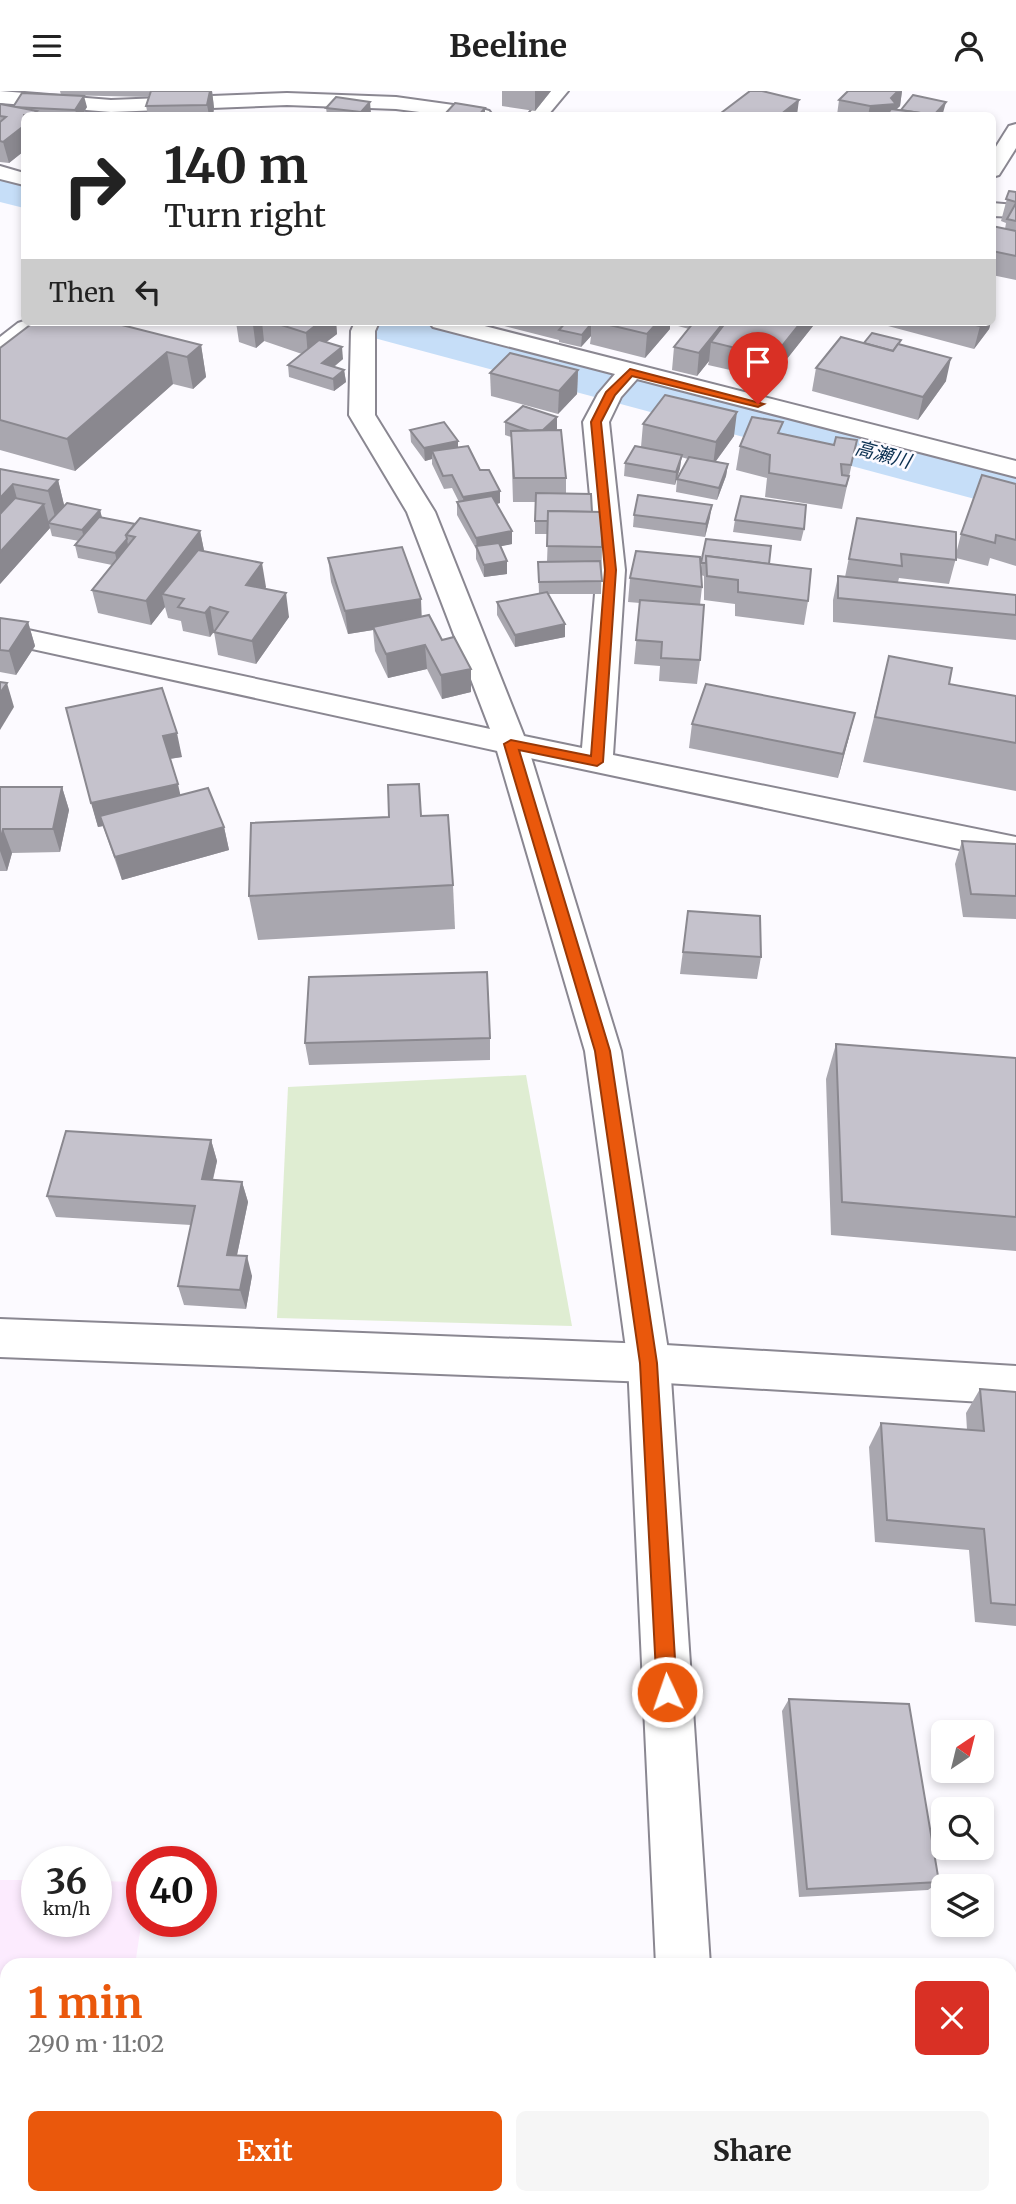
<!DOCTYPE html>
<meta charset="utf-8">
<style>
:root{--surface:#fff;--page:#f6f6f6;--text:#222;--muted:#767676;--accent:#ea580c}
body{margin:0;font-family:Merriweather,"Noto Sans JP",serif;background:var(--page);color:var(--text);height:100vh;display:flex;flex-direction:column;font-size:26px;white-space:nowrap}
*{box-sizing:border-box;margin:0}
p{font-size:23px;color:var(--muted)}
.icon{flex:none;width:38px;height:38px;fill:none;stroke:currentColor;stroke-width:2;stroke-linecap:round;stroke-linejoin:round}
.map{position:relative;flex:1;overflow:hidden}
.side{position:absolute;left:0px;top:1867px;width:1017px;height:247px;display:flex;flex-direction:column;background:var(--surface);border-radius:21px 21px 0 0;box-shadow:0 4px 10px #0003}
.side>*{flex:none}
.banner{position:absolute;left:21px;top:21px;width:975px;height:214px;border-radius:10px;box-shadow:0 4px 10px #0003;background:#fff;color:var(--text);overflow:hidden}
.needle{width:46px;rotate:35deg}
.buttons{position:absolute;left:931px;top:1629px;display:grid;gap:14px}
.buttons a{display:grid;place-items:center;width:63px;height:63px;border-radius:10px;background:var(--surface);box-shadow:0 4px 10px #0003;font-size:35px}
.speed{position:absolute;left:21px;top:1755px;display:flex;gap:14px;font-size:35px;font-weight:700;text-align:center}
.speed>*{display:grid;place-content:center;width:91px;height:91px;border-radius:50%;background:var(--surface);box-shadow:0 4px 10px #0003;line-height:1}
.speed small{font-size:18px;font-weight:400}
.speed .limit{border:10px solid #d22;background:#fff;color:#111}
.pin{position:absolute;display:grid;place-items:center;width:60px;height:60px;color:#fff;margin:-72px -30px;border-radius:50% 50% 50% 0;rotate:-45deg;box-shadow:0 0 7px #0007}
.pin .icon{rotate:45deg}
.me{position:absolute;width:77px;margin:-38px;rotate:357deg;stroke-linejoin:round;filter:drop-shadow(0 0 5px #0008)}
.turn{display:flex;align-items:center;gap:24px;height:147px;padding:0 28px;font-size:32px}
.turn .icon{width:91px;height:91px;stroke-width:2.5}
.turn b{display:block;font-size:49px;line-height:60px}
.then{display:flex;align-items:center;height:66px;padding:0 28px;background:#0003;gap:14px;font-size:26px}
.round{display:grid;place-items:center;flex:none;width:74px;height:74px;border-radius:10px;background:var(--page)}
.head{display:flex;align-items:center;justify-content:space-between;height:119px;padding:0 28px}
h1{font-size:42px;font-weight:700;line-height:52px;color:var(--accent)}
.button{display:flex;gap:14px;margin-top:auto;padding:14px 28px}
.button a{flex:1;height:80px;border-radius:10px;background:var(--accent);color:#fff;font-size:28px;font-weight:700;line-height:80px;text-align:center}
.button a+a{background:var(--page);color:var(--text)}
header{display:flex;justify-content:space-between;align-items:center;height:91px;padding:0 28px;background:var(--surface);font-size:32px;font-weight:700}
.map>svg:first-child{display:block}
</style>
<header><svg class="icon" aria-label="menu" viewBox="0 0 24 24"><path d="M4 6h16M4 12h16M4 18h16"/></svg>Beeline<svg class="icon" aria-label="person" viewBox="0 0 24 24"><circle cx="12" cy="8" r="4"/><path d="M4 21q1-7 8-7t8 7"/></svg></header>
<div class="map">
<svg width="1016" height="2113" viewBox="0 0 1016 2113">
<rect width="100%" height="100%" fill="#fcfaff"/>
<polygon fill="#fcebfe" points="0,1789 37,1789 37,1830 96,1830 96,1790 142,1791 142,1828 135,1874 7,1874 7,2107 166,2107 166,2113 0,2113"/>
<polygon fill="#dfedd2" points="526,984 572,1235 277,1227 288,996"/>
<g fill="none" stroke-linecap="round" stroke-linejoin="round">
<g fill="#c6def8" fill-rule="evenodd">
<polygon points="0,77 24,83 24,117 0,111"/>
<polygon points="354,231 456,231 1016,377 1016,419 363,244"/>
</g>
<g stroke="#8a8791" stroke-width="4">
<g id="minor">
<polygon points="0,0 111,9 287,2 396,6 482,18 489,20 492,24 443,24 396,18 287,14 111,21 0,12"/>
<polygon points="548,0 568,0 548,24 528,24"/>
<polygon points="1016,33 1016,57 999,84 992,86 992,62 1009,35"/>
<polygon points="0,75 24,82 24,94 0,88"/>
<polygon points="992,112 1016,114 1016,126 992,125"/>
<polygon points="24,230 34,232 38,237 9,263 0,265 0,246 18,232"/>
<polygon points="355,231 379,231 375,240 375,324 435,421 524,645 582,657 597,479 583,331 598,303 615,283 433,236 429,231 469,231 1016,370 1016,386 637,288 621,306 609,331 625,479 613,664 1016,746 1016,770 511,663 0,551 0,533 490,638 407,421 349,324 351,240"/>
<polygon points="0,1228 649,1253 1016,1275 1016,1313 649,1291 0,1266"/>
</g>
</g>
<g stroke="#8a8791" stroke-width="4">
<g id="tertiary">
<polygon points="511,643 522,646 527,653 621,960 670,1272 710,1874 656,1874 628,1272 585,960 495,653 500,646"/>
<rect x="668" y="2107" width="58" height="6"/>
</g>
</g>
<use href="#minor" fill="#fff" fill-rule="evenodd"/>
<use href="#tertiary" fill="#fff" fill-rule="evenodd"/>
</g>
<g fill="#a9a7af">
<polygon points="60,0 151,0 148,6 61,4"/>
<polygon points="151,0 212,0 214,17 213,24 148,24 146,15"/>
<polygon points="502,0 551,0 535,20 502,15"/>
<polygon points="848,0 902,0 900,15 896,18 943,22 941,24 837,24 839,9"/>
<polygon points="0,13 13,16 87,16 82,24 24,24 24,60 9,72 0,71"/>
<polygon points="326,17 371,22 369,24 327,24"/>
<polygon points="1009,100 1016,101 1016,189 992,184 992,135 1005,138 1006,132 1001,130"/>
<polygon points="236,231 336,231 337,243 326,251 343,268 334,276 344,279 346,291 334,300 289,286 288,274 302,263 264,250 256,257 239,251"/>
<polygon points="489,231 670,231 670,238 645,267 590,253 591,245 581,256 559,251 559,249"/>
<polygon points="678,231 814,231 813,235 763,298 738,291 739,281 708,274 709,270 697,285 672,279 674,256 689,238 678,235"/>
<polygon points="888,231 991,231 989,238 974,258 888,235"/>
<polygon points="864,252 900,253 946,290 918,329 812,300 816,277"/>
<polygon points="201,254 206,286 193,298 173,293 75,380 0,359 0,257"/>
<polygon points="578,279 577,303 558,323 491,305 490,282"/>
<polygon points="505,331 557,338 556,339 566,387 566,402 592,421 602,456 601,503 548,503 565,533 565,546 515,556 497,524 497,511 539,503 538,471 547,471 548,443 535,443 535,411 513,411 511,346 505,344"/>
<polygon points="643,333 734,345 716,370 728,373 726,385 717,409 676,401 677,388 688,368 681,366 680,377 675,394 624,385 625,372 641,356"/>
<polygon points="410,339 458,350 458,356 480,379 500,412 497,413 512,453 500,455 507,483 484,486 476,468 476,458 457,424 457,411 459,411 452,397 444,398 432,373 432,368 425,370 411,351"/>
<polygon points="781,343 834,354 857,349 842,418 765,406 767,387 736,379 740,355"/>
<polygon points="0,378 58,389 64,414 100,419 102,427 135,433 200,440 204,460 266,496 265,498 289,526 256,573 218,564 214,541 210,546 183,540 181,530 168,527 165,516 151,534 98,522 92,499 112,474 78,467 75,454 79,450 52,445 50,437 0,493"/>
<polygon points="1016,393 1016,475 990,467 988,475 956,467 949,493 899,487 898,491 1016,504 1016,549 833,531 833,509 838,485 845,486 857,427 956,463 961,443"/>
<polygon points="634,424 710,426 705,446 633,436"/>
<polygon points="735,429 804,438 801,450 733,441"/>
<polygon points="706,448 769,473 808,510 804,534 735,525 735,513 704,509 704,485 701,484 702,496 700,514 700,569 697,593 659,590 660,575 634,573 640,512 628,511 630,487 701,477"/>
<polygon points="328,467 422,526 442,549 471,578 471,601 442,608 427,578 388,587 375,560 373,539 348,543 331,491"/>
<polygon points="0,527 28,531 35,555 16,584 0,581"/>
<polygon points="889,565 949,593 1016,605 1016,700 863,671"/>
<polygon points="66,617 182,666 170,668 180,704 224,736 229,759 122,789 103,735 98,736"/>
<polygon points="692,633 849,646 838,687 689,657"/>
<polygon points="0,696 62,696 69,719 60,761 12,762 7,780 0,780"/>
<polygon points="962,750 1016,753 1016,828 963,826 955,773"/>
<polygon points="453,794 455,838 258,849 249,805"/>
<polygon points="688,820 761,866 757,888 680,883"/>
<polygon points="490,947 490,969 309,974 305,952"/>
<polygon points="836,953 1016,967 1016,1160 831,1144 826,988"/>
<polygon points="211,1049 217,1070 213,1089 242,1091 248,1111 237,1164 252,1185 246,1218 184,1214 178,1195 191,1134 56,1126 47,1105"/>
<polygon points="980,1298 1016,1301 1016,1535 975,1531 969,1459 875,1451 869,1356 881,1332 967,1339 966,1322"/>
<polygon points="789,1608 939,1791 928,1799 799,1806 782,1620"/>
<polygon points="817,2107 1010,2107 1016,2113 817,2113"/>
</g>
<g fill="#8a888f">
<polygon points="210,0 212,0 214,17 213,24 209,24 207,14"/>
<polygon points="535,0 551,0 535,20"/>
<polygon points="898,0 902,0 900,15 894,21 894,24 868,24 870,15 891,7"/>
<polygon points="84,5 87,16 82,24 77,24 75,19"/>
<polygon points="799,9 797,24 780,24"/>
<polygon points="370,11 371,22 369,24 361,24 361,21"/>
<polygon points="946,11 943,22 941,24 934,24"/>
<polygon points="485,17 485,24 479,24"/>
<polygon points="21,37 24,51 24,60 9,72 3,51"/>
<polygon points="256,231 262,231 264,250 256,257 253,234"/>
<polygon points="320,231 336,231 337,243 308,265 306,242"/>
<polygon points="658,231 670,231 670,238 645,267 647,243"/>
<polygon points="724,231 739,231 711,251 709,270 697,285 699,262"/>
<polygon points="801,231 814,231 813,235 763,298 766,275"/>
<polygon points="983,231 991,231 989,238 974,258 980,235"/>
<polygon points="591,233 591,245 581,256 582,244"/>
<polygon points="201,254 206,286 193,298 187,266"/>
<polygon points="342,256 343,268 323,284 322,272"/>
<polygon points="167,261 173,293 75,380 67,348"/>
<polygon points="951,267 946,290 918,329 923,306"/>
<polygon points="344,279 346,291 334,300 333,288"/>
<polygon points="578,279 577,303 558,323 559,300"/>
<polygon points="737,321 734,345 713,374 716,351"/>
<polygon points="557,326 557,338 540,355 540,342"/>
<polygon points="458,350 458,362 432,360 432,368 425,370 424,357"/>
<polygon points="682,364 680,377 675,394 676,381"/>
<polygon points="728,373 726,385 717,409 719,397"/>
<polygon points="58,389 66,422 57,433 48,400"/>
<polygon points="13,393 22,426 0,451 0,407"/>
<polygon points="500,400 500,412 464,419 463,406"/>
<polygon points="44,413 50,437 0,493 0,461"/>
<polygon points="712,414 710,426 705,446 706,433"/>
<polygon points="100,419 103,431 85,452 82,439"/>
<polygon points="200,440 205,464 162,503 165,516 151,534 146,510"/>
<polygon points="512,440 512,453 477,460 476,447"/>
<polygon points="127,448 129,460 118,475 115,462"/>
<polygon points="507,470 507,483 484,486 484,474"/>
<polygon points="262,472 266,496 250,517 246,494"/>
<polygon points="286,502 289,526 256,573 252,550"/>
<polygon points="421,508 422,532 373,536 373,539 348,543 345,520"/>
<polygon points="210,516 214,540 210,546 205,522"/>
<polygon points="28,531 35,555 16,584 9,560"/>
<polygon points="565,533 565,546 515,556 515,544"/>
<polygon points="425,554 427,578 388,587 386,563"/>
<polygon points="471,578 471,601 442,608 441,584"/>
<polygon points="7,592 14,616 0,639 0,602"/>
<polygon points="855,622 849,646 838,687 843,663"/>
<polygon points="177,642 182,666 168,668 163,645"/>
<polygon points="178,693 183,716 100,725 103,735 98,736 91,712"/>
<polygon points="62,696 69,719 60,761 53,738"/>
<polygon points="224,736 229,759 122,789 115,766"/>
<polygon points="3,738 12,762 7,780 0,760 0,751"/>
<polygon points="211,1049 217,1070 208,1108 202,1088"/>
<polygon points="242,1091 248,1111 233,1183 227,1164"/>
<polygon points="247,1165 252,1185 246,1218 240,1199"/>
</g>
<g fill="#c5c2cc" stroke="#8a888f" stroke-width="2">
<polygon points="151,0 210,0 207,14 146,15"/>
<polygon points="750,0 762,0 799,9 780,24 729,24 721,22"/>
<polygon points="848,0 898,0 891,7 896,13 870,15 839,9"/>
<polygon points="22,2 84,5 75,19 13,16"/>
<polygon points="913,4 946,11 934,24 928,24 928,23 901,19"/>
<polygon points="336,6 370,11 361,21 326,17"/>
<polygon points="455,12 485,17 479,24 444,24"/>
<polygon points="0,13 37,20 31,24 24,24 24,38 21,37 3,51 0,50 0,31 6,26 0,25"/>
<polygon points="891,18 928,23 927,24 887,24"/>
<polygon points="393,22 416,24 390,24"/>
<polygon points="1009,100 1016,101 1016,111 1006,108"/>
<polygon points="1016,112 1016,130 1007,128"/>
<polygon points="992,135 1016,140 1016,165 992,160"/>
<polygon points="34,231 110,231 201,254 187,266 167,261 67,348 0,329 0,257"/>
<polygon points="244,231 256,231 253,234"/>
<polygon points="272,231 320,231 306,242"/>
<polygon points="566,231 591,231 591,233 582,244 559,239"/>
<polygon points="597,231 658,231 647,243"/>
<polygon points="694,231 724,231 699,262 674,256"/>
<polygon points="726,231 801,231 766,275 741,268 748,260 711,251"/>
<polygon points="964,231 983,231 980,235"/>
<polygon points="872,242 901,249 893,260 864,252"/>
<polygon points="841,246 893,260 898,253 951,267 923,306 816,277"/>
<polygon points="319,249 342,256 322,272 344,279 333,288 288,274"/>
<polygon points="510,262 578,279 559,300 490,282"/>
<polygon points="665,304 737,321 716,351 643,333"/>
<polygon points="523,315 557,326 543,339 530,340 505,331"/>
<polygon points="752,326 783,331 778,342 834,354 836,346 857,349 851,374 841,373 842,384 849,385 846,395 769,382 770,364 740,355"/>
<polygon points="444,331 458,350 424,357 410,339"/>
<polygon points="561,339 566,387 514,387 511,340"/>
<polygon points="468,355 480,379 489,379 500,400 463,406 452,384 443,385 432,360"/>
<polygon points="635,355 682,364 676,381 625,372"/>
<polygon points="689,366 728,373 719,397 677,388"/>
<polygon points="0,378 58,389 48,400 13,393 0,407"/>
<polygon points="982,384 1016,393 1016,449 996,444 995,452 961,443"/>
<polygon points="536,402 591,403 592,421 548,420 548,430 535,430"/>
<polygon points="638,404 712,414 706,433 634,424"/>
<polygon points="492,405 512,440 476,447 457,411"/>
<polygon points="741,405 806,414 804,438 735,429"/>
<polygon points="15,407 44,413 0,461 0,423"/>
<polygon points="67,412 100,419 82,439 48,432"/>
<polygon points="548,420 602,421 602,456 547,455"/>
<polygon points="99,426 135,433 126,444 127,448 115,462 75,454"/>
<polygon points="140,427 200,440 146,510 92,499 135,446 126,444"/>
<polygon points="857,427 956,441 956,469 901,463 902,475 849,468"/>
<polygon points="706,448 771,455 769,473 706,465 706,472 701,472"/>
<polygon points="499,452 507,470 484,474 476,455"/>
<polygon points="402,456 421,508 345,520 328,467"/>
<polygon points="198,459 262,472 246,494 286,502 252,550 214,541 228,521 210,516 205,522 178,516 184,508 162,503"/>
<polygon points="636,460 700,466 702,496 630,487"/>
<polygon points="706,465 811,478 808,510 738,501 738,489 707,485"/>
<polygon points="600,470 602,490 539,491 538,471"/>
<polygon points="838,485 1016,504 1016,524 838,507"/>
<polygon points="547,501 565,533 515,544 497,511"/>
<polygon points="640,509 704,514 700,569 661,567 662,551 636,549"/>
<polygon points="429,524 442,549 454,546 471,578 441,584 425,554 386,563 373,536"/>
<polygon points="0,527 28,531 9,560 0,559"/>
<polygon points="889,565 952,577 949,593 1016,605 1016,652 875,626"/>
<polygon points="0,591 7,592 0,602"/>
<polygon points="706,593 855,622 843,663 692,633"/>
<polygon points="162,597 177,642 163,645 178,693 91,712 66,617"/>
<polygon points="419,693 421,725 448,724 453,794 249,805 251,732 389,726 388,694"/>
<polygon points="0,696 62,696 53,738 3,738 0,751"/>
<polygon points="208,697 224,736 115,766 100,725"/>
<polygon points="962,750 1016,753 1016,805 971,803"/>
<polygon points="688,820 760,825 761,866 683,861"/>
<polygon points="487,881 490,947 305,952 309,886"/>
<polygon points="836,953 1016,967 1016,1126 842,1111"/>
<polygon points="66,1040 211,1049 202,1088 242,1091 227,1164 247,1165 240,1199 178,1195 195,1115 47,1105"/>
<polygon points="980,1298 1016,1301 1016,1514 991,1512 984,1438 887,1429 881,1332 984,1340"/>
<polygon points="789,1608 909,1613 939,1791 807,1798"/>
<polygon points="1010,2038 1016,2038 1016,2113 833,2113 832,2107 1010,2107"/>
</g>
<polygon fill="#ea580c" stroke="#983908" stroke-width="2" points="630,278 764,313 758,316 632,285 615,304 601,331 616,479 603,671 597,675 519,659 610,960 657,1272 677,1601 675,1608 667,1611 660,1608 657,1601 640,1272 595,960 504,653 511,649 591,665 605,479 591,331 606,301"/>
<g text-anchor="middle" stroke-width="5" stroke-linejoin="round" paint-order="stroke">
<g font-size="19" font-style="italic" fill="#082e4f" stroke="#fcfaff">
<text transform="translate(883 363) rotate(15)" y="7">高瀬川</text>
</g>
</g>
</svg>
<div class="buttons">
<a><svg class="needle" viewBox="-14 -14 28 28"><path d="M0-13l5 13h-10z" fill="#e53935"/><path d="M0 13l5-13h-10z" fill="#767676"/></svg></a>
<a><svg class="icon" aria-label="search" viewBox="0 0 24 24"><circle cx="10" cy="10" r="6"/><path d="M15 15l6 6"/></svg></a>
<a><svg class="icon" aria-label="layers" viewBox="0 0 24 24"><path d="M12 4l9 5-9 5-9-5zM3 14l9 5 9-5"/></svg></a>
</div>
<div class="speed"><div>36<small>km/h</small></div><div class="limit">40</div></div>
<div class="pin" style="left:758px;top:313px;background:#d93025"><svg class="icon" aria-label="arrive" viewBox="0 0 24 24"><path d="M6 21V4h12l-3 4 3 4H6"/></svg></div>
<svg class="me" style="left:667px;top:1601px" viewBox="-20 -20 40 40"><circle r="17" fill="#ea580c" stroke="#fff" stroke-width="3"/><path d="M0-11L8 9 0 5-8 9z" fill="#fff"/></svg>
<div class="banner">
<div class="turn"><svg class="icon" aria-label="right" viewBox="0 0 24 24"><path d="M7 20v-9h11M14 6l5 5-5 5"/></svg><div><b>140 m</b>Turn right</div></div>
<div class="then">Then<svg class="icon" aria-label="left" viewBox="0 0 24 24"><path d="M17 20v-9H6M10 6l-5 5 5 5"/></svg></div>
</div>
<section class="side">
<div class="head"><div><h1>1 min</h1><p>290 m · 11:02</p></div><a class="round" style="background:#d93025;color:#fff"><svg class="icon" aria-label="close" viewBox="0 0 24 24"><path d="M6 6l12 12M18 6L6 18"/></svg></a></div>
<div class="button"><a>Exit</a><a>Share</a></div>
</section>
</div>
